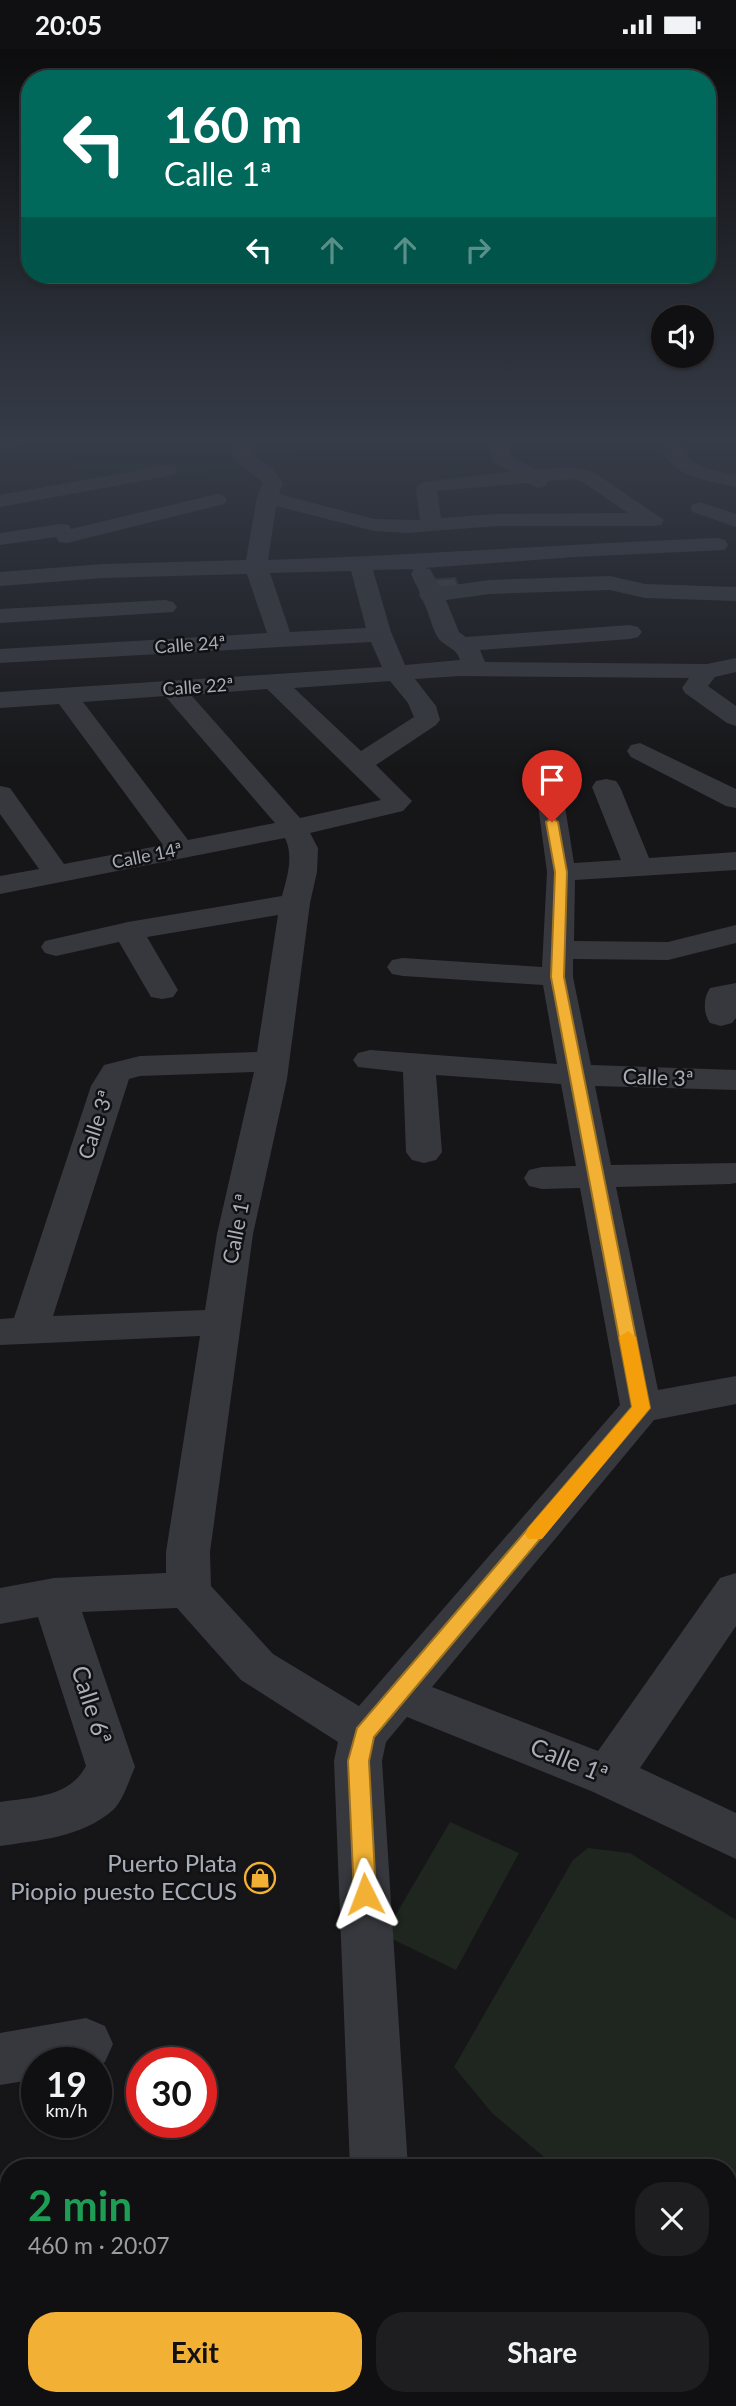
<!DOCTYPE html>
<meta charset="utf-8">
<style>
:root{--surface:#101012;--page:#1e1e20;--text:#f1f3f6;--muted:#9c9d9f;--line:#303032;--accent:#f2b134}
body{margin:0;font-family:Lato,sans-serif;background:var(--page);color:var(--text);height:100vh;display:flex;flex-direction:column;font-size:26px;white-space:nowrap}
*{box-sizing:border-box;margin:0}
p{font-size:23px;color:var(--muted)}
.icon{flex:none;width:38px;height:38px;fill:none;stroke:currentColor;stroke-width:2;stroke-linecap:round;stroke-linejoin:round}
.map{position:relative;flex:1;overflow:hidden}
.sheet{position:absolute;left:0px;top:2110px;width:737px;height:247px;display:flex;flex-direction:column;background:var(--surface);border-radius:28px 28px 0 0;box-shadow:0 2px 5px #0004,0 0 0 2px var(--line)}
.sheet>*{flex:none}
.banner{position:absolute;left:21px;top:21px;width:695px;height:214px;border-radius:28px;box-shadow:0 2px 5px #0004,0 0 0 2px var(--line);background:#00695c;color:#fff;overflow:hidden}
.controls{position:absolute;left:651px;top:256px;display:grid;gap:14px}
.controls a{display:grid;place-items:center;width:63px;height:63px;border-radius:50%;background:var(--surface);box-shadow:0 2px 5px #0004,0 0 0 2px var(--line);font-size:35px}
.speed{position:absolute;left:21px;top:1998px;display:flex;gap:14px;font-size:35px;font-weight:700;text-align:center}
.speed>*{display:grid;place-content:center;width:91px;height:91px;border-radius:50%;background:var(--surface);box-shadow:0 2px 5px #0004,0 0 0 2px var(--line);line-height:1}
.speed small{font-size:18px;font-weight:400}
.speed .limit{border:10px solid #d22;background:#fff;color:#111}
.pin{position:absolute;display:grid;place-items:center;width:60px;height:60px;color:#fff;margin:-72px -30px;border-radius:50% 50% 50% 0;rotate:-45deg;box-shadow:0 0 7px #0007}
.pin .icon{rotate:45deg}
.me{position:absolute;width:77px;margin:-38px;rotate:357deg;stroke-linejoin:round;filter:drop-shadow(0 0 5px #0008)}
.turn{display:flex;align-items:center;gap:24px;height:147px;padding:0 28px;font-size:32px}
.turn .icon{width:91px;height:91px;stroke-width:2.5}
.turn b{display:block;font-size:49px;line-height:60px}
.lanes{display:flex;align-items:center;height:66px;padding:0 28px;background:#0003;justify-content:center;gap:35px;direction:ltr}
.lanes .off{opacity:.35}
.round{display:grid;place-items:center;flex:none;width:74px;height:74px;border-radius:28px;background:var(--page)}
.overview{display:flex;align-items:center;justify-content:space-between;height:119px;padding:0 28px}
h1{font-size:42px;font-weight:700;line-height:52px;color:#1e9e55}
.action{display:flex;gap:14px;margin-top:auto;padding:14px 28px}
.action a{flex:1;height:80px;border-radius:28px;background:var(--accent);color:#111;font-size:28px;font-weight:700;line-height:80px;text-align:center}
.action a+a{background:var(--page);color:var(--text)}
.status{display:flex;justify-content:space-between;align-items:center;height:49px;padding:0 35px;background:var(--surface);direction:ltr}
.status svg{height:19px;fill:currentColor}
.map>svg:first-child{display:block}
</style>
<div class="status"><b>20:05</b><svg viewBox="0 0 49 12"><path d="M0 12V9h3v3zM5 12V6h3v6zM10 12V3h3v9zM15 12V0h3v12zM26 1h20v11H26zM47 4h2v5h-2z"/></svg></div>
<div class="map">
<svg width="736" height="2357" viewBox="0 0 736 2357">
<rect width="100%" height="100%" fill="#161618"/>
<g fill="#1e261f">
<path d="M0,394h306c-24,8 -48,19 -72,24 -76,17 -160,1 -234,-20z"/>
<polygon points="450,1773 519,1804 456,1921 384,1886"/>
<polygon points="588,1799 630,1804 736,1871 736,2130 728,2134 728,2119 557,2119 492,2064 454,2018 573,1811"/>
</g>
<polygon fill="#404145" stroke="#303034" stroke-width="2" points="455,529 460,541 434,539 430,531"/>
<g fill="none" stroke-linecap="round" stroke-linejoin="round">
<g fill="#37383d" fill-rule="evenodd">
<polygon points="0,394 20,394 17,398 0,403"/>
<path d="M231,394h20v10l23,17 9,13 -4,11 95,25 46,1 -4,-32 6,-6 89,-10 -18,-10 -5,-19h20l2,12 26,15 36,-3 23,6 69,47 -3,5 -8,1h-157l-90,7 -32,-2 -98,-25 -8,54c150,-5 299,-16 449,-22l8,2 3,5 -3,5 -150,7 -150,11 5,1 10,18 49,-7 121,-4 35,8 91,3v14l-91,-3 -35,-8 -121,4 -43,6 13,32 7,5 164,-12 8,2 4,5 -4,5 -8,2 -150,11 5,12 222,2 29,-6v14l-21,5 -7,9 28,20v20l-9,-3 -42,-30 -3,-5 7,-10 -229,-2 -45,3 21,27 4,14 -4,5 -60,40 36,36 -9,10 -93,22 8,15 -1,24 -7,31 -23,176 -34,155 -43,318 1,34 62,68 86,52 261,-301 -40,-217 -38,1 -13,-3 -5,-8 5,-8 13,-3 34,-1 -15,-82 -125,-9 6,77 -6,8 -12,3 -12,-3 -6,-8 -3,-80 -45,-5 -5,-7 5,-7 12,-3 187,14 -14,-79 -140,-9 -11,-2 -5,-7 5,-7 11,-2 139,9 5,-95 -13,-97 4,-6 9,-2 9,2 4,6 14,88 47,-3 -29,-73 4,-6 10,-2 10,2 4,6 29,71 87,-6v18l-161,10 -1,61 94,1 68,-17v18l-68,17 -95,-1v18l18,88 145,5v20l-141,-4 16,79 125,-2v20l-6,1 -114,3 42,203 78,-14v28l-82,16 -222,267 166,64 122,-173 16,-5v53l-96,142 96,45v46l-145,-68 -184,-74 -21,25 -4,19 26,407h-58l-16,-407 4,-19 -97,-62 -64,-72 -95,4 53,155c-6,13 -12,34 -22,43 -32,28 -74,30 -113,36v-44c32,-5 69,-4 86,-36l-48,-149 -38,7v-36l54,-10 112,-5v-21l34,-216 -200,9v-26l14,-1 77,-232 13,-21 36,-9 117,-4 21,-137 -131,22 31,53 -5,7 -11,2 -11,-2 -32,-55 -63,14 -11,-3 -4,-6 4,-6 83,-19 154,-26c5,-19 12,-39 3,-58l-285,56v-18l39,-7 -39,-55v-28l10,2 54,76 99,-19 -104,-141 -59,4v-16l382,-25 -11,-25 -371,21v-14l267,-16 -20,-59 -144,4 -103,8v-14l103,-8 143,-4 11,-63 6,-14 -29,-24 -3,-4zM572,430l9,2 47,32 -132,1 -55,4 -4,-27 91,-8 10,5 7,-2 3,-5zM414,520l-3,5 9,19 -1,2c11,16 10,26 18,41 6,11 20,11 23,24l-55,5 -14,-33 -18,-62 43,-1zM351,522l15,57 -76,4 -20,-59zM390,632l18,22 6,14 -53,34 -67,-63zM267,640l114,111 -81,18 -109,-123zM165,647l110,127 -87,17 -105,-138zM254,1023l-37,162 -12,76 -152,6 76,-237 11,-3z"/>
<path d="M661,394h20c6,25 33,27 55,32v12c-29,-7 -67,-9 -75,-44z"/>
<polygon points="167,416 174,418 177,422 174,426 0,458 0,446"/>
<polygon points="217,445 224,447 227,451 224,455 67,494 59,493 56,488 0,496 0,484 61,475 69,476 71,480"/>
<polygon points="700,453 736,465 736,478 693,463 690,459 693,455"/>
<polygon points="165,551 173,553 177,558 173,563 0,574 0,560"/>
<polygon points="640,694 736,740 736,759 726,757 631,708 627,702 631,696"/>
<path d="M736,934v35l-4,5 -11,3 -11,-3c-7,-10 -7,-25 0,-35z"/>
<polygon points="86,1969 105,1977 113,1995 105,2013 96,2017 96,2014 37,2014 37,2030 0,2036 0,1984"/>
<polygon points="9,2259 9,2321 0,2322 0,2260"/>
<polygon points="360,2348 422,2348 423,2357 361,2357"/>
</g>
</g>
<linearGradient id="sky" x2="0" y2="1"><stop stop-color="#0c0c0d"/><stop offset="0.54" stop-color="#363c48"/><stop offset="1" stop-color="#363c48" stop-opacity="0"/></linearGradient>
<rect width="736" height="724" fill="url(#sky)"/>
<polygon fill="#f2b134" stroke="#9d7322" stroke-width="2" points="552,769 558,773 567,823 564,928 650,1359 374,1688 369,1712 376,1845 373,1852 365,1855 357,1852 354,1845 348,1712 357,1679 632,1358 551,928 555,823 546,773"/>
<polygon fill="#f59e0b" points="628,1282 636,1288 650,1359 542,1490 528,1490 525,1485 528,1479 632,1358 619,1288"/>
<defs>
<g id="shop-ring" transform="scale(1.575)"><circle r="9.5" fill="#111113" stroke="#f2b134" stroke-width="1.5"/><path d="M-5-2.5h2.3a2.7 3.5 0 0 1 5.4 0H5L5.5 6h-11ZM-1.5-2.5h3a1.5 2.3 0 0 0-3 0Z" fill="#f2b134"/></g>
</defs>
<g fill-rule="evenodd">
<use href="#shop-ring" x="260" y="1829"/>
</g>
<g text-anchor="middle" stroke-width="5" stroke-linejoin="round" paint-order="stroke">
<g font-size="18" fill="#a8adb8" stroke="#111113">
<text transform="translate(190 596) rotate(-4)" y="6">Calle 24ª</text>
<text transform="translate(198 638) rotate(-4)" y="6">Calle 22ª</text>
<text transform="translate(147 807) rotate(-11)" y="6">Calle 14ª</text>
</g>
<g font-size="21" fill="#a8adb8" stroke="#111113">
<text transform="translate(658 1029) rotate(2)" y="7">Calle 3ª</text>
<text transform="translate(96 1076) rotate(-72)" y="7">Calle 3ª</text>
<text transform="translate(237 1180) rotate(-79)" y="7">Calle 1ª</text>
</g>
<g font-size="24" fill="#a8adb8" stroke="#111113">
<text transform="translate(91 1656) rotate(72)" y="8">Calle 6ª</text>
<text transform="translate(569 1712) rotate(22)" y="8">Calle 1ª</text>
</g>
<g font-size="24" fill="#a8adb8" stroke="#111113" text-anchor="end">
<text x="237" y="1823">Puerto Plata<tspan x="237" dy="28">Piopio puesto ECCUS</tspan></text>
</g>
</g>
</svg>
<div class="controls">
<a><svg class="icon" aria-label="sound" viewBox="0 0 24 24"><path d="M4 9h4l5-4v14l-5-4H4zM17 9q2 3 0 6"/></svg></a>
</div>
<div class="speed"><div>19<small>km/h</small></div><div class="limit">30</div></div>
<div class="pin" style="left:552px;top:773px;background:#d93025"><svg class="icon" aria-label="arrive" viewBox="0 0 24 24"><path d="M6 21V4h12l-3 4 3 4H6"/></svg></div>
<svg class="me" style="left:365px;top:1845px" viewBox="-20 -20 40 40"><path d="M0-17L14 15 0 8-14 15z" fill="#f2b134" stroke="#fff" stroke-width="4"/></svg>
<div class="banner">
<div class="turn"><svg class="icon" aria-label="left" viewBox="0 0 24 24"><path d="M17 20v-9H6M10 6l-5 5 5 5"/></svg><div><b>160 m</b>Calle 1ª</div></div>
<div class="lanes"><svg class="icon" aria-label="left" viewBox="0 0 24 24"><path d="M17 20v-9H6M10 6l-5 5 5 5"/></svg><svg class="icon off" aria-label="ahead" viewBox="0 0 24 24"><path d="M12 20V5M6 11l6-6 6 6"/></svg><svg class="icon off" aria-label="ahead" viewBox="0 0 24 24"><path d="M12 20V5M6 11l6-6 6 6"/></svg><svg class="icon off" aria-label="right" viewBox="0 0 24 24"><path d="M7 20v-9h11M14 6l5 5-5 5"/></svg></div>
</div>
<section class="sheet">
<div class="overview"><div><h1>2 min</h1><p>460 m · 20:07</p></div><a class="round"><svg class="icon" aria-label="close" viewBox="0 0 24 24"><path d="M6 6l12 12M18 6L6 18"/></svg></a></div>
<div class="action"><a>Exit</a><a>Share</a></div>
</section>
</div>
